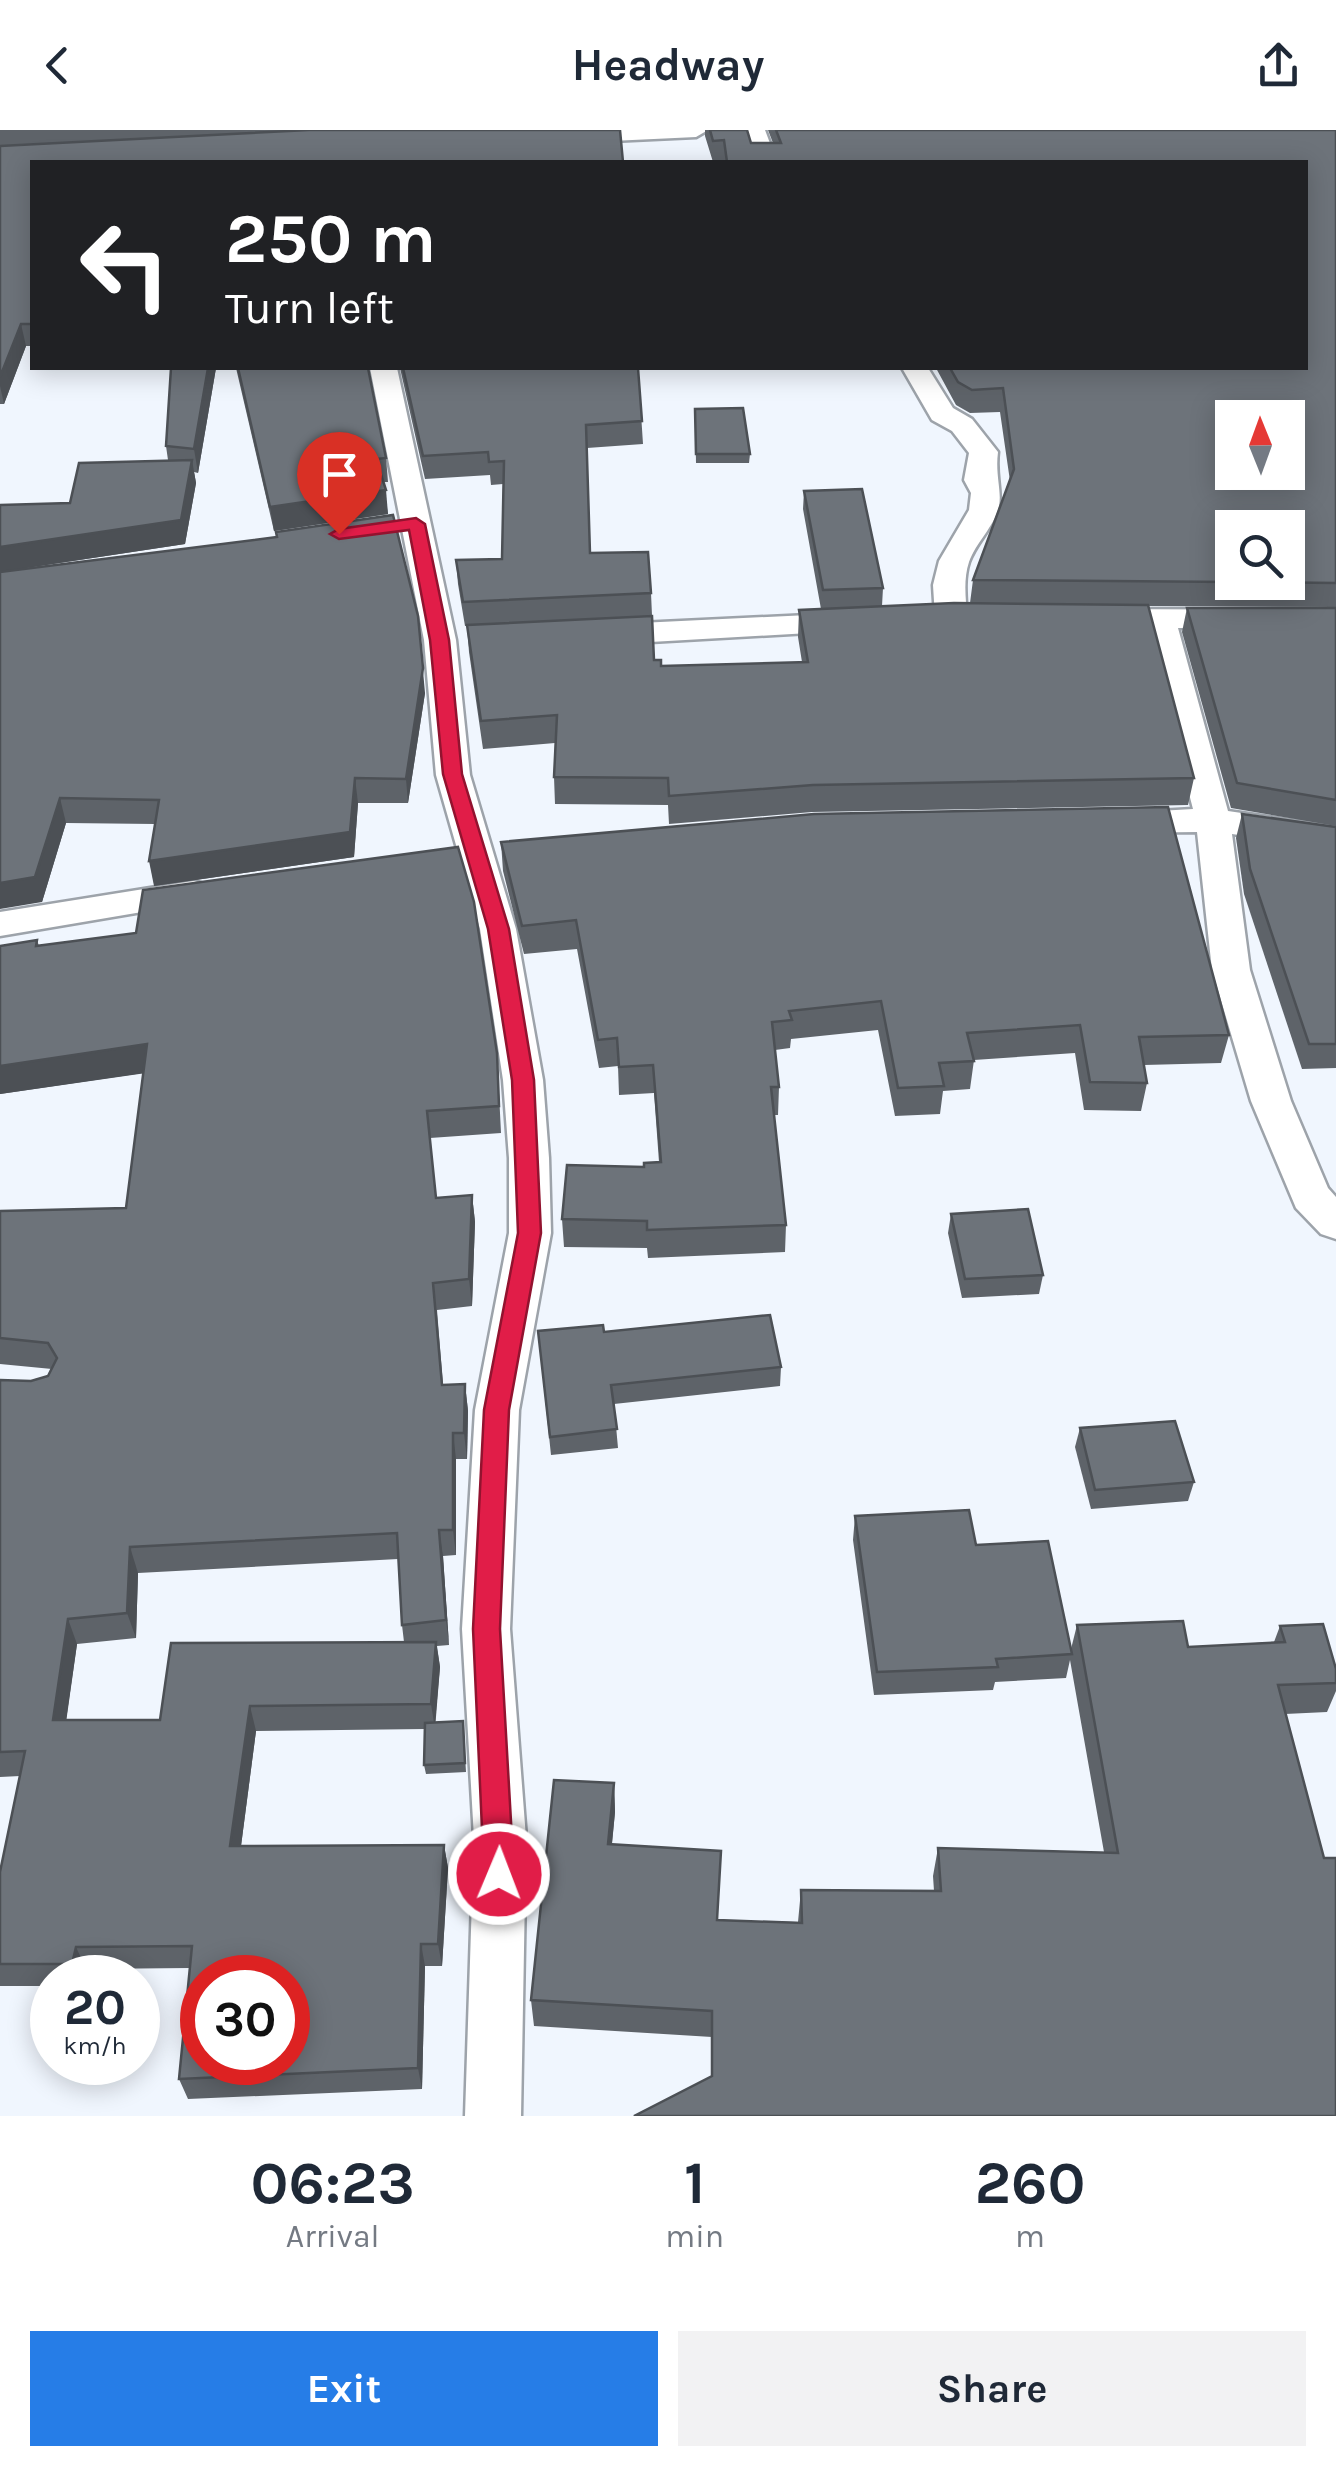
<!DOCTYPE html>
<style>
:root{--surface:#fff;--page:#f2f2f3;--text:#1f2937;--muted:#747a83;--accent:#267de7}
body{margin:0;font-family:Karla,sans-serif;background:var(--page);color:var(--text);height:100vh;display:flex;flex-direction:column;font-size:38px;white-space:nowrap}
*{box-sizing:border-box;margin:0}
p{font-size:32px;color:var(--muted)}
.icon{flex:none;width:55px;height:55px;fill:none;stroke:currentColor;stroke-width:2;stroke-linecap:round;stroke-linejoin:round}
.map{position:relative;height:1986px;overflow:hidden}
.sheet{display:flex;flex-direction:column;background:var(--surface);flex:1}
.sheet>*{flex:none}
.top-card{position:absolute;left:30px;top:30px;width:1278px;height:210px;border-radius:0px;box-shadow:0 5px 25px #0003;background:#202124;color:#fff;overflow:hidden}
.needle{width:65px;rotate:359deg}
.controls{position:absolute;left:1215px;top:270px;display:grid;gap:20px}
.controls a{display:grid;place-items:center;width:90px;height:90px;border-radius:0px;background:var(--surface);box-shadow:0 5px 25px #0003;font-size:50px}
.speed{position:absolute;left:30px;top:1825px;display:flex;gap:20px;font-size:50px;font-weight:700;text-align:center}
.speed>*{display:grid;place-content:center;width:130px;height:130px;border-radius:50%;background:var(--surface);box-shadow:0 5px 25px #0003;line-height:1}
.speed small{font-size:25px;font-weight:400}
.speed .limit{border:15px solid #d22;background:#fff;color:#111}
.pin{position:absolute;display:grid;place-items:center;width:85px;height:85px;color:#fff;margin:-102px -42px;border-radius:50% 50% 50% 0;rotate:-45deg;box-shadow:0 0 10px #0007}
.pin .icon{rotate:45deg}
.me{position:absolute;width:110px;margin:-55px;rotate:1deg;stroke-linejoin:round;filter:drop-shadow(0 0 8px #0008)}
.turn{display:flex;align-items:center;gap:35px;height:210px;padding:0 30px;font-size:45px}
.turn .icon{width:130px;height:130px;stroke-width:2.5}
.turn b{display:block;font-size:70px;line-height:85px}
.eta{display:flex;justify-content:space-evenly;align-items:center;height:170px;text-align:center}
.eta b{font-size:60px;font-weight:700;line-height:70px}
.button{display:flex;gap:20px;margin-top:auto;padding:20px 30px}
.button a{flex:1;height:115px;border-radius:0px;background:var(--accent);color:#fff;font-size:40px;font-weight:700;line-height:115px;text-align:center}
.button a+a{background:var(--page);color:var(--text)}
header{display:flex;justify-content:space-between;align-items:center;height:130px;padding:0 30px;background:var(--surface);font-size:45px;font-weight:700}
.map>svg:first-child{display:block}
</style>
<header><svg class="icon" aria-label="back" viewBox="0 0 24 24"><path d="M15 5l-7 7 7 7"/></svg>Headway<svg class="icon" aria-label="share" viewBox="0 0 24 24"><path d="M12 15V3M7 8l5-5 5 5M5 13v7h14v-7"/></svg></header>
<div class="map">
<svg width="1336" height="1986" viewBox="0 0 1336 1986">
<rect width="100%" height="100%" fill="#f0f6fe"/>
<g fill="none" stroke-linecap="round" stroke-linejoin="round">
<g stroke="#9da3aa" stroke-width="5">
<g id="minor">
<polygon points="565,0 708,0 696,7 569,13 557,6"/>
<polygon points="741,0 765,0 777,32 753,32"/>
<polygon points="370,238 397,238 456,510 470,645 516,799 543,950 549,1028 551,1103 519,1280 510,1499 526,1708 521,1986 465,1986 474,1708 462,1499 475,1280 509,1103 509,1028 503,950 480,799 436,645 424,510"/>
<path d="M902,238h26l25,40 19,11 26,33c-3,23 4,39 1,54 -4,20 -23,36 -30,56 -6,18 -3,37 -2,55l-16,9 -16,-9 -2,-32 6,-24 30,-51 2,-17 -7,-13 5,-27 -17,-22 -20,-11z"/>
<polygon points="1098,479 1336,480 1336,498 1178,498 1228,681 1336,697 1336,719 1232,704 1250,840 1291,971 1328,1058 1336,1067 1336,1109 1321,1104 1296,1078 1251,971 1212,840 1197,702 1118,703 1106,700 1100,692 1106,684 1193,679 1146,498 1087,495 1082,488"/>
<polygon points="850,483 861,486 866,493 861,500 598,515 582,505 598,495"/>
<polygon points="194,751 207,755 212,763 207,771 0,806 0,782"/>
</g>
</g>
<use href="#minor" fill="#fff" fill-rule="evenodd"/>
</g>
<g fill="#5e6369" fill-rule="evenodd">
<polygon points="0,0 620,0 32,32 32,216 26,216 4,274 0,274"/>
<polygon points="705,0 747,0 751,13 773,13 768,0 1336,0 1336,477 1148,476 1194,648 1188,675 812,682 669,694 668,675 555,674 554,647 555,613 483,619 469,522 467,496 465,496 458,454 456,430 502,429 503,354 491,355 490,345 425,349 400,238 638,238 643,314 587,318 590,423 651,463 654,530 661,536 802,532 798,507 799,480 821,479 803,379 804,361 883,458 882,476 970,473 973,450 1010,351 1000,282 970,283 956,275 936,238 1305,238 1305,32 713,32 705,6"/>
<polygon points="216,238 198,343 194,342 196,353 185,414 20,439 425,563 408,673 358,673 354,727 154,756 155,694 66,693 42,772 0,375 70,373 168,330 166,316"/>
<polygon points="236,238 368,238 386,328 388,352 383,352 388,384 274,401"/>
<polygon points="695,279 750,324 749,333 696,333"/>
<polygon points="1187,478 1336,478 1336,696 1231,678 1182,502"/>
<polygon points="1242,684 1336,697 1336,938 1302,939 1244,764 1236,708"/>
<polygon points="501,712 1229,905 1221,933 1144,935 1147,953 1141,981 1084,980 1075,923 974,930 970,959 943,961 940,984 895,986 878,900 791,909 790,918 775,920 779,957 778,985 774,985 786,1095 785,1122 648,1128 647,1118 564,1117 562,1089 644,1037 659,1032 654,963 619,965 618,936 599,938 577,819 524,824 503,741"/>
<path d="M37,810l2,6 458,107 4,80 -71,5 6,60 36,-3 3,27 -3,84 -35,4 6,75 22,-1 3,27 -1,48h-11v96l-13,1 6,89 -12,1 3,21 -5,55 28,-1 3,51 -40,2 -2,-9 1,-36 -169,2 -15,115 203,-1 4,23 -6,98h-17l-3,123 -234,10 -9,-20 11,-111 -104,1 -2,9h-32v8h-52v-114l20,-96 -20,1v-397l31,1 17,-5 4,-7 -52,-5v-153l126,-3 17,-135 -143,21v-148zM398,1429l4,66 2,17 -244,78h-94l11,-76 59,-6 2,-65z"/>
<polygon points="951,1084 1043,1145 1039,1164 962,1168 948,1103"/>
<polygon points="538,1201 604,1202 781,1237 780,1256 614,1274 618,1318 551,1325"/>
<polygon points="1080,1298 1194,1352 1188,1371 1091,1379 1075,1317"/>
<polygon points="855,1386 976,1415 1071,1519 1077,1495 1188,1517 1274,1512 1280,1496 1336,1539 1336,1561 1327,1582 1285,1584 1324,1728 711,1946 712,1907 534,1896 531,1870 614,1653 615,1682 612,1714 718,1790 798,1792 801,1760 934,1761 933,1746 938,1718 1104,1722 1070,1530 1066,1548 995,1552 993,1560 874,1565 853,1410"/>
</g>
<g fill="#4c5055">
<polygon points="21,194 26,216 4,274 0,256 0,247"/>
<polygon points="208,238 216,238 198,343 194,319"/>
<polygon points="192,330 196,353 185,414 0,442 0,417"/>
<polygon points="386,360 388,384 274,401 270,377"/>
<polygon points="418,486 425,563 408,673 406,649"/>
<polygon points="355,648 358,673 354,727 154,756 149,731"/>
<polygon points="60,668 66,693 42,772 0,779 0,753"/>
<polygon points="147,914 153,942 0,964 0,936"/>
<polygon points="472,1065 475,1092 472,1176 469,1149"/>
<polygon points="465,1254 468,1281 467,1329 464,1303"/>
<polygon points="453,1303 456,1329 456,1425 453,1400"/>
<polygon points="439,1400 443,1426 449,1515 446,1490"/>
<polygon points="130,1417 138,1443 136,1508 127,1483"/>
<polygon points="68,1489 77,1514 63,1614 53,1590"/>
<polygon points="436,1512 440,1537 435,1599 431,1574"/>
<polygon points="250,1576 256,1601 238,1739 230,1716"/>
<polygon points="614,1653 615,1682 609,1742 608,1714"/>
<polygon points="444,1715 448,1738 442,1836 438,1814"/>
<polygon points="421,1814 425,1836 422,1959 418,1938"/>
<polygon points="76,1817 86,1839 84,1848 79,1848 72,1834"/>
</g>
<g fill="#6d737a" stroke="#4c5055" stroke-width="2.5" fill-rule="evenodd">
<polygon points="309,0 620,0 623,32 32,32 32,194 21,194 0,247 0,16"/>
<path d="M710,0h37l4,13h30l-5,-13h560v453l-79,-1h31v-54h-56v54l-259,-2 41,-111 -11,-81 -31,2 -14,-8 -8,-14h355v-206h-578l-3,-22 -11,1zM1232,288h56v54h-56z"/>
<polygon points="171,238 208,238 194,319 166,316"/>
<polygon points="238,238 368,238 386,328 376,329 386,360 270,377"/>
<polygon points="403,238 638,238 642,291 586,295 590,423 648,422 651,463 463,472 456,430 502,429 504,331 489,332 488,322 423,326"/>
<polygon points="743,278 750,324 696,324 695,279"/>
<polygon points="192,330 181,390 0,417 0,375 70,373 79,333"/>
<polygon points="862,359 883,458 823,460 804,361"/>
<polygon points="393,385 418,486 423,538 406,649 355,648 350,702 149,731 159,670 60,668 35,747 0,753 0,442 277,407 276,402"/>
<polygon points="954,473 1148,475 1194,648 813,655 669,666 668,648 554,647 557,585 481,591 467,495 652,486 654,530 661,530 661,536 808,532 799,480"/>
<polygon points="1187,478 1336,478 1336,670 1237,653"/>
<polygon points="1168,677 1229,905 1139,907 1147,953 1090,952 1080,895 967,903 974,931 939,933 944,956 898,958 881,871 789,881 792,890 772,892 779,957 771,957 786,1095 647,1100 647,1091 562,1089 567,1035 644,1037 644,1033 661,1032 653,935 619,937 617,908 598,910 576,790 522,796 501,712 814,684"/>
<polygon points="1242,684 1336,697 1336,914 1309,914 1250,739"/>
<path d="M458,717l16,55 23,151 2,53 -72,5 9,87 36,-3 -3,84 -36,4 9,102 23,-1 -1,49h-11v97h-14l7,90 -44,5 -5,-92 -267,14 -3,66 -59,6 -15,101h107l11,-77 265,-1 -5,62 -181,2 -20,140 214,-1 -6,99h-17l-3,124 -239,11 13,-133 -116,1 -4,17h-72v-92l25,-121 -25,1v-372l31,1 17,-5 9,-18 -9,-15 -48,-5v-127l126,-3 21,-164 -147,22v-120l37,-6 -1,6 100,-13 7,-43zM202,1848h86v84h-86z"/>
<polygon points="1028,1079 1043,1145 965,1149 951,1084"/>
<polygon points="770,1185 781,1237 611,1255 617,1299 550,1307 538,1201 603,1195 604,1202"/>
<polygon points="1175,1291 1194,1352 1095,1360 1080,1298"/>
<polygon points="969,1380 976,1415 1048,1411 1072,1524 996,1529 998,1537 877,1542 855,1386"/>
<polygon points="1183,1491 1188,1517 1285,1512 1280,1496 1323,1494 1336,1539 1336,1553 1278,1555 1324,1728 1336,1728 1336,1986 634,1986 712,1946 712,1881 531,1870 554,1650 614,1653 608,1714 721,1721 717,1790 802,1793 801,1760 941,1761 938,1718 1118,1723 1077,1495"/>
<polygon points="463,1591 465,1633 424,1635 425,1593"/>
</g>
<polygon fill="#e11d48" stroke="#92132f" stroke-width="2.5" points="416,388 425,394 449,510 462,644 509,799 534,950 541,1103 509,1280 500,1499 514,1744 510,1755 499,1759 488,1755 484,1744 473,1499 484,1280 518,1103 512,950 488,799 443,644 430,510 409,400 339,409 330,404 339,399"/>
</svg>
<div class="controls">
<a><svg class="needle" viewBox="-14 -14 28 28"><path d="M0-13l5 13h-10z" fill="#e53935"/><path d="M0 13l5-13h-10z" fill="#747a83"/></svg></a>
<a><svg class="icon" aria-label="search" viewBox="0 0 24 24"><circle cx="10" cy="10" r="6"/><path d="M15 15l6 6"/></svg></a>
</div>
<div class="speed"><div>20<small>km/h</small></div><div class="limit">30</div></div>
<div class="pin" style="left:339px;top:404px;background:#d93025"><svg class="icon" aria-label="arrive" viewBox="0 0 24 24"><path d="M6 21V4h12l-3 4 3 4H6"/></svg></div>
<svg class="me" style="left:499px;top:1744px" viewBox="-20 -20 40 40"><circle r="17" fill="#e11d48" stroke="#fff" stroke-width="3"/><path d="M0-11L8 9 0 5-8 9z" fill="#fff"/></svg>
<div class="top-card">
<div class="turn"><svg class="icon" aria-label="left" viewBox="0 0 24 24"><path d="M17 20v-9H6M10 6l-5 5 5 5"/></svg><div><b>250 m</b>Turn left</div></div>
</div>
</div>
<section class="sheet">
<div class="eta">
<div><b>06:23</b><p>Arrival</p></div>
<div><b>1</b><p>min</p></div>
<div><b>260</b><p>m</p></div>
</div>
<div class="button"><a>Exit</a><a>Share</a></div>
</section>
